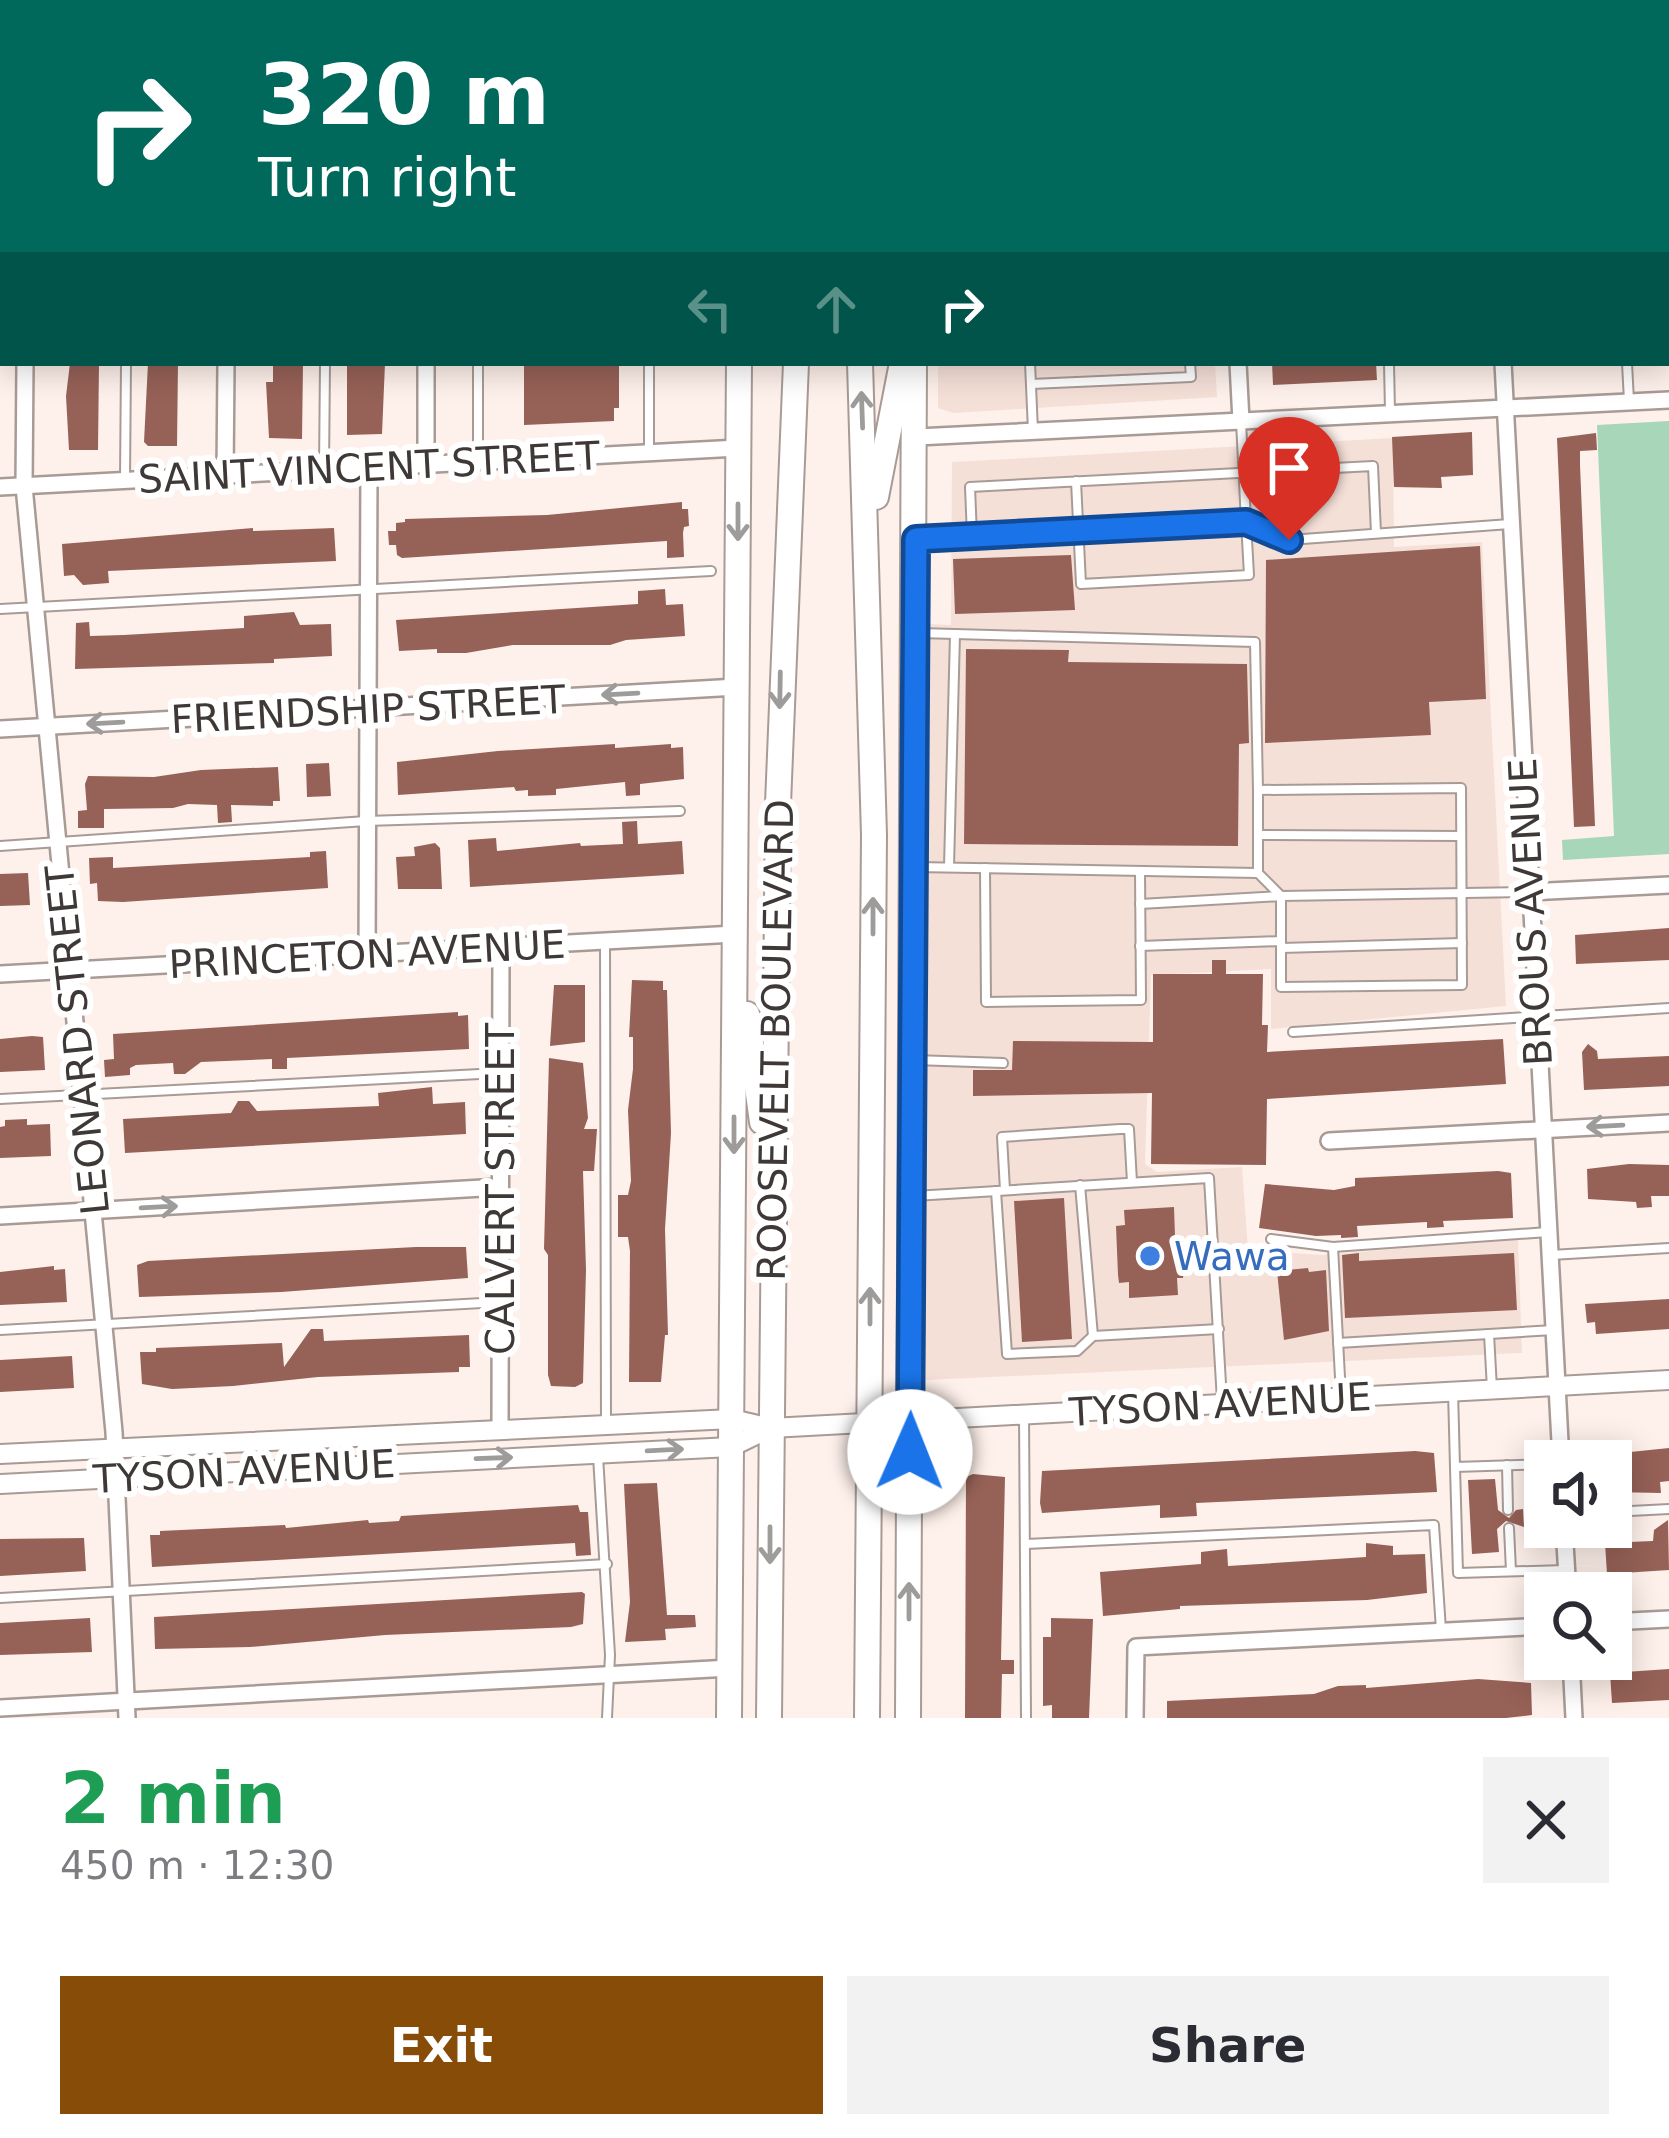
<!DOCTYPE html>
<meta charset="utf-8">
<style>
:root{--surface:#fff;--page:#f2f2f3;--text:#2b2b33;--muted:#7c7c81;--accent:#884c09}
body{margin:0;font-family:"DejaVu Sans",sans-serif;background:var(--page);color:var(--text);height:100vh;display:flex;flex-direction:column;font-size:45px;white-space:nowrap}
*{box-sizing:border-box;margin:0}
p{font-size:39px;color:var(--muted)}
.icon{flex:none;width:66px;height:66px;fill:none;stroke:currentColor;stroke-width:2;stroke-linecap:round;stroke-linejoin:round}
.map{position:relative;height:1718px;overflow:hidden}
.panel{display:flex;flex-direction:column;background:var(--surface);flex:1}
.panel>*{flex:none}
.hud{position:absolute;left:0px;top:0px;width:1671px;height:366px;box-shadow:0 6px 30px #0003;background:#00695c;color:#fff;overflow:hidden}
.fabs{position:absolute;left:1524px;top:1440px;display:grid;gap:24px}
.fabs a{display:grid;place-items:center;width:108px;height:108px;border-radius:0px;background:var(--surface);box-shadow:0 6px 30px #0003;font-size:60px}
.pin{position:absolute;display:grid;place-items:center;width:102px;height:102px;color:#fff;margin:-123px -51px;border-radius:50% 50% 50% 0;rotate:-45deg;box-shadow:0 0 12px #0007}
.pin .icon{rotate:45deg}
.me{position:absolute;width:132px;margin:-66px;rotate:1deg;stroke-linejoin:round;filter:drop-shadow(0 0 9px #0008)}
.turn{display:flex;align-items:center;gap:42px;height:252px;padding:0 60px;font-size:54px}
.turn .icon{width:156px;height:156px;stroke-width:2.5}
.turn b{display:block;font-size:84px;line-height:102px}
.lanes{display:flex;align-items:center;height:114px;padding:0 60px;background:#0003;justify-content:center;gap:60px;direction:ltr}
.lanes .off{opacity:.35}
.round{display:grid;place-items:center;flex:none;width:126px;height:126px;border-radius:0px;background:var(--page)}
.overview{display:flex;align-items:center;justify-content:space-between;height:204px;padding:0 60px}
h1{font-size:72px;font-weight:700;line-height:90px;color:#1e9e55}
.cta{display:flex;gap:24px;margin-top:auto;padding:24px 60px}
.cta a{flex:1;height:138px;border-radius:0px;background:var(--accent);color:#fff;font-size:48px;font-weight:700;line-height:138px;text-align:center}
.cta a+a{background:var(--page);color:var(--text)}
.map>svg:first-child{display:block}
</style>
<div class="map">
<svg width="1669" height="1718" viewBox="0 0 1669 1718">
<rect width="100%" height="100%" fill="#fef0ea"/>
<g fill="#f5e0d8">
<polygon points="938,363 1215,363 1217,397 953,413 938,408"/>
<polygon points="1393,438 1394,547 1482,542 1506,1006 1271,1029 1271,969 1151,975 1145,1164 1157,1172 1242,1167 1248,1250 1322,1255 1518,1239 1522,1353 926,1380 922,1102 930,624 951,625 952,462"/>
</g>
<polygon fill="#a7d6b8" points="1669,421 1669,854 1563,860 1562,840 1614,836 1597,425"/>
<g fill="#966157">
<polygon points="70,363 99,363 98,450 69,450 66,396"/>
<polygon points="148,363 178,363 177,446 148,446 144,442"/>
<polygon points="273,363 303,363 302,439 269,438 266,382 273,382"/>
<polygon points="347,363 385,363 382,434 347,435"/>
<polygon points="524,363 619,363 619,408 614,408 614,421 524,425"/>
<polygon points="1272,363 1376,363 1377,380 1273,385"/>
<polygon points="1472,432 1473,475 1441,477 1442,488 1394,487 1392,437"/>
<polygon points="1596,433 1597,450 1580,451 1580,465 1595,826 1574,827 1557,438"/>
<polygon points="682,502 682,509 688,509 689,526 684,527 683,533 684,557 667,558 667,541 402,558 397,555 396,545 389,545 388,531 396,531 396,523 405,522 405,519 547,515"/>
<polygon points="253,528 253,531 334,528 336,561 108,571 109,583 83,585 74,575 64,576 62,544"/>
<polygon points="1480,546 1486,699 1429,702 1431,735 1265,743 1266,560"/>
<polygon points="1071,555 1075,610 955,614 953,559"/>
<polygon points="665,589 666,605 683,604 685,636 626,640 610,645 513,645 466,653 437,653 437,649 399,651 396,620 638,604 638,591"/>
<polygon points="294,612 300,625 331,624 332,656 274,659 274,663 75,669 76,623 89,622 90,636 124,635 244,628 244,616"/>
<polygon points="966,649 1069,650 1068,662 1247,664 1249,743 1239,744 1238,846 964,844"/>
<polygon points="615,744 615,748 671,744 671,748 683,747 684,779 640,784 640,795 626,796 625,782 556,789 556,795 528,796 528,790 516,791 514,787 398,795 397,762 498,751"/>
<polygon points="329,763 331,796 307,797 306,764"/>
<polygon points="278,767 280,801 273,801 273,806 231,805 232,822 218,823 217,805 188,804 173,808 104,809 104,828 78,828 78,811 87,810 85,784 88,776 154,777 201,770"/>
<polygon points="637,821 638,844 682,841 684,874 470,887 468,840 496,838 497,851 580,843 581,846 623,844 622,822"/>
<polygon points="435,843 440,848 442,889 398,889 396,857 415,856 414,847"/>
<polygon points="326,851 328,888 123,902 98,901 97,883 90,884 89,858 113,857 113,868 310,857 310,852"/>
<polygon points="28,873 30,905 0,906 0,874"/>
<polygon points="1669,928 1669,960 1576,964 1575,935"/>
<polygon points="1212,960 1226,960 1226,974 1263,974 1262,1025 1268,1025 1267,1052 1503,1039 1506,1084 1267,1099 1266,1165 1151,1164 1152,1093 973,1096 973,1070 1012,1070 1013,1041 1153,1042 1153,974 1212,974"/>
<polygon points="632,980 663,981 663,990 667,990 671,1133 665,1229 668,1335 665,1335 661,1382 629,1382 630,1251 628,1237 618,1237 618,1195 628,1195 631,1181 628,1110 633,1069 633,1037 629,1037"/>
<polygon points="554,985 585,985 585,1042 550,1046"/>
<polygon points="458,1012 458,1016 468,1015 469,1049 287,1058 287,1069 272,1069 272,1059 201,1062 185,1074 174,1074 173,1063 136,1065 130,1068 130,1075 105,1077 104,1060 114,1059 113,1034"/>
<polygon points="32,1036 43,1037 45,1070 0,1072 0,1039"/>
<polygon points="1588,1044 1597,1051 1598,1059 1669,1056 1669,1086 1584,1090 1582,1052"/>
<polygon points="549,1058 583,1063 588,1118 584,1129 597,1129 594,1171 583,1171 586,1270 583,1383 575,1387 551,1386 548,1375 548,1255 544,1249"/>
<polygon points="432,1087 433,1104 465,1102 466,1134 125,1153 123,1119 231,1113 238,1101 249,1101 257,1111 379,1106 378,1093"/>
<polygon points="27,1119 27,1125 50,1124 51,1156 0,1158 0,1127 5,1126 5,1120"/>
<polygon points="1629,1164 1669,1165 1669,1196 1651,1196 1652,1207 1637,1208 1636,1202 1588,1199 1587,1169"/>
<polygon points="1498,1171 1511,1173 1513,1218 1443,1221 1444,1227 1427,1228 1427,1222 1357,1226 1358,1237 1341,1238 1341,1235 1316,1236 1259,1228 1265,1184 1334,1190 1355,1186 1355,1178"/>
<polygon points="1064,1198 1072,1339 1022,1342 1014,1201"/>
<polygon points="1174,1207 1175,1236 1181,1235 1184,1269 1183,1278 1177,1278 1178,1295 1129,1298 1129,1282 1119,1283 1118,1275 1116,1226 1125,1225 1124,1210"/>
<polygon points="416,1247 466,1247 468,1278 281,1292 139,1297 137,1265 148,1261"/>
<polygon points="1359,1253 1359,1261 1514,1253 1517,1310 1345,1318 1342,1255"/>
<polygon points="54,1266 54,1270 65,1269 67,1302 0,1305 0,1272"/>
<polygon points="1308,1268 1309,1272 1326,1270 1329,1331 1284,1340 1277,1271"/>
<polygon points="1669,1299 1669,1329 1596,1334 1595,1322 1587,1323 1585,1304"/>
<polygon points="311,1329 323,1329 324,1341 469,1335 470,1367 459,1367 459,1372 318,1377 233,1386 172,1389 142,1384 140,1352 156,1352 156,1348 282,1343 284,1367"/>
<polygon points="72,1356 74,1388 0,1392 0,1360"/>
<polygon points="1669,1448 1669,1481 1660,1482 1661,1493 1611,1492 1611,1454"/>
<polygon points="1415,1451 1434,1453 1437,1492 1196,1503 1197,1516 1160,1518 1160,1505 1042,1513 1040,1503 1042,1471"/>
<polygon points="973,1474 1005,1477 1001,1660 1014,1660 1014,1674 1002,1674 1001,1718 965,1718 966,1477"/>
<polygon points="1495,1479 1498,1510 1509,1518 1516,1510 1523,1509 1524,1527 1506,1521 1497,1529 1499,1552 1472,1554 1468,1480"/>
<polygon points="657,1483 667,1615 695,1615 696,1627 665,1629 666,1640 625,1642 630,1602 624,1484"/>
<polygon points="578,1505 580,1512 588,1512 591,1555 576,1556 575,1543 152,1567 150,1535 160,1535 160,1531 285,1525 286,1528 368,1520 369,1523 399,1521 401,1516"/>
<polygon points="1668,1520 1669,1570 1607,1574 1605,1543 1653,1541 1654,1530"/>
<polygon points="84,1538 86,1571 0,1576 0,1539"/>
<polygon points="1366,1543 1393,1546 1393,1555 1425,1554 1427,1593 1367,1600 1180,1606 1180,1609 1103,1616 1100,1572 1201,1564 1201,1552 1227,1549 1228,1566 1366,1557"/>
<polygon points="582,1592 585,1594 583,1624 571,1627 385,1635 250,1647 155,1649 154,1617"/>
<polygon points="90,1618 92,1652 0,1655 0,1623"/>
<polygon points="1051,1618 1093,1619 1089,1718 1052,1718 1052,1705 1043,1706 1043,1637 1051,1637"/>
<polygon points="1669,1669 1669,1700 1612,1703 1610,1673"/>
<polygon points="1478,1679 1531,1683 1532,1715 1506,1718 1167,1718 1167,1701 1314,1694 1338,1686 1366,1685 1366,1688"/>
</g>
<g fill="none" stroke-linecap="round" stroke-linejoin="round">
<g stroke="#a89b96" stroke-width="12">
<g id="service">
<polyline points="521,0 521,3"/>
<polyline points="572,0 572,3"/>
<polyline points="1160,0 1160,3"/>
<polyline points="1337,0 1337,3"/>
<polyline points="1378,0 1378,3"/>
<polyline points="1608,0 1608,3"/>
<polyline points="127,3 127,0"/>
<polyline points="327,3 327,0"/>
<polyline points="649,363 649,451"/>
<polyline points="1030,363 1033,431"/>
<polyline points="1389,363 1390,412"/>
<polyline points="1627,363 1629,401"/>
<polyline points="1031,384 1191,377 1190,363"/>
<polyline points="1241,421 1246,522 1289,540 1510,524"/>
<polyline points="478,462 478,363"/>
<polyline points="324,469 325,363"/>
<polyline points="125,478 126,363"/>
<path d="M1076,481l5,103 168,-9 -3,-53 -274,14 -2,-49c134,-7 269,-14 403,-21l3,67"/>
<polyline points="920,539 972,536"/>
<polyline points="0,609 711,571"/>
<polyline points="919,633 1255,642 1258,790"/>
<polyline points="1258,835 1461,836"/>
<polyline points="0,846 366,821 680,811"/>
<polyline points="915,867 1258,873 1281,896 1527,892"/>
<polyline points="949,867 955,634"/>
<polyline points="985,868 986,1002 1141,1000 1140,871"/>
<polyline points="1140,904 1281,896 1281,987 1462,985 1461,788 1258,790 1258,873"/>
<polyline points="605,941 606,1424"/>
<polyline points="1140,946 1281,941"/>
<polyline points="1281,948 1462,943"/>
<polyline points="1293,1032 1669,1008"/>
<polyline points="914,1060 1003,1063"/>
<polyline points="0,1099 499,1073"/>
<polyline points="1080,1185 1093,1336"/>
<polyline points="1005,1190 1002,1137 1120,1129 1129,1129 1132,1182"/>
<polyline points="996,1191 1007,1354 1077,1351 1093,1336 1219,1329"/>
<polyline points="914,1196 1209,1178 1222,1401"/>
<polyline points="1271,1239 1333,1247 1548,1232"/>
<polyline points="1333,1247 1341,1396"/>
<polyline points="1551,1255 1669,1248"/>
<polyline points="0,1330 500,1302"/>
<polyline points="1489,1334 1554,1330"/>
<polyline points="1338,1343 1489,1334 1492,1389"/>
<polyline points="1453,1391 1455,1467 1545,1464"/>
<polyline points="1024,1414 1026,1718"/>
<polyline points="598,1456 610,1655 607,1718"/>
<polyline points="1507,1465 1508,1510"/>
<polyline points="1455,1467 1458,1573 1566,1570"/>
<polyline points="1611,1512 1669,1509"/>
<polyline points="1509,1528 1511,1571"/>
<polyline points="1026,1544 1434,1525 1441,1630"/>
<polyline points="0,1598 607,1564"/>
</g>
</g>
<g stroke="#a89b96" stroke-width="20">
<g id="minor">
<polyline points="1221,0 1221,3"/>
<polyline points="1481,0 1481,3"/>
<polyline points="28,3 28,0"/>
<polyline points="228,3 228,0"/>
<polyline points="425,3 425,0"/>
<polyline points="25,363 24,486 114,1432 127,1718"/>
<polyline points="426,363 426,465"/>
<polyline points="1238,363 1241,421"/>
<polyline points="1503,363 1561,1461"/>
<polyline points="917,437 1669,400"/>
<polyline points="225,476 226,363"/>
<polyline points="0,487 738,448"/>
<polyline points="0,729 737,687"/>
<polyline points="1529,892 1669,885"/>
<polyline points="367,956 369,468"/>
<polyline points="0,974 735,934"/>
<polyline points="1329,1141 1669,1123"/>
<polyline points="0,1216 500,1187"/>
<polyline points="500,1431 501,946"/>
<polyline points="1564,1527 1568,1593"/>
<polyline points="1611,1622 1669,1619"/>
<polyline points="1571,1659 1574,1718"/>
<polyline points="0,1708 730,1668"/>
<polyline points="1135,1718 1136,1647 1545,1626"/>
</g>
</g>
<g stroke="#a89b96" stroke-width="22">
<g id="tertiary">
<polyline points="0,1454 732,1419 771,1428 1669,1380"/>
<polyline points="0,1484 731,1447 770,1428"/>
</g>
</g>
<g stroke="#a89b96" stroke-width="28">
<g id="trunk">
<polyline points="852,0 852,3"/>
<polyline points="741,3 741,0"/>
<polyline points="809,3 809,0"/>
<polyline points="915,3 915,0"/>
<polyline points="860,363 874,835 867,1718"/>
<polyline points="876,497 902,363"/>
<polyline points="747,1014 762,1122"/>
<polyline points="729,1718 739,363"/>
<polyline points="769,1718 778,804 796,363"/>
<polyline points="908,1718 914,363"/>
</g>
</g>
<use href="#service" stroke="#fff" stroke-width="8"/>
<use href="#minor" stroke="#fff" stroke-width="15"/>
<use href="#tertiary" stroke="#fff" stroke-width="18"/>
<use href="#trunk" stroke="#fff" stroke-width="24"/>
</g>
<defs><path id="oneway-shaft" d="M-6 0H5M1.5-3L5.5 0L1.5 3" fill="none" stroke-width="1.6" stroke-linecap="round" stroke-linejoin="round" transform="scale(3)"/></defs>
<g stroke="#9e9c9a">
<use href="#oneway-shaft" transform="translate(862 410) rotate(-92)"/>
<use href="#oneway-shaft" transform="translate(738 522) rotate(90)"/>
<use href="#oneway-shaft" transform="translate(780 690) rotate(91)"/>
<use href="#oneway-shaft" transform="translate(620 694) rotate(177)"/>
<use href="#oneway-shaft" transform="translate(105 723) rotate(177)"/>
<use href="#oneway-shaft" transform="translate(873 916) rotate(-90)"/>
<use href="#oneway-shaft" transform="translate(1605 1126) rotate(177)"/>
<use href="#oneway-shaft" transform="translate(734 1135) rotate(90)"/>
<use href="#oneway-shaft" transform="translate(159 1207) rotate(-3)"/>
<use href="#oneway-shaft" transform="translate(870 1306) rotate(-90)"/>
<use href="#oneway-shaft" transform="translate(665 1450) rotate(-3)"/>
<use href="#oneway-shaft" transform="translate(494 1458) rotate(-2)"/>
<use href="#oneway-shaft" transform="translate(770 1545) rotate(90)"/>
<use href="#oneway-shaft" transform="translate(909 1601) rotate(-90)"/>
</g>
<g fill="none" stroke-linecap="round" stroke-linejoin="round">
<g stroke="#114b97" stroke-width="30">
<polyline id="route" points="910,1452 916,539 1246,522 1289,540"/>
</g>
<use href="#route" stroke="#1a73e8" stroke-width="21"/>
</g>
<circle fill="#3f7fe0" stroke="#fff" stroke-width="4.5" cx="1150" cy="1256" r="12"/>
<g text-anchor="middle" stroke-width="12" stroke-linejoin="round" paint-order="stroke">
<g font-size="39" fill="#3e3836" stroke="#fff">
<text transform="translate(369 467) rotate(-3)" y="14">SAINT VINCENT STREET</text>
<text transform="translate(368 709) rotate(-3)" y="14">FRIENDSHIP STREET</text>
<text transform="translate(1530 912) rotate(-93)" y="14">BROUS AVENUE</text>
<text transform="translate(367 954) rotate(-3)" y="14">PRINCETON AVENUE</text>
<text transform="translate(77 1040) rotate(-96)" y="14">LEONARD STREET</text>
<text transform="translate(775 1040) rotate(-89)" y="14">ROOSEVELT BOULEVARD</text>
<text transform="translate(500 1189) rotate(-90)" y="14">CALVERT STREET</text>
<text transform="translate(1220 1404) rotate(-3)" y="14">TYSON AVENUE</text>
<text transform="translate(244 1471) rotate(-3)" y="14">TYSON AVENUE</text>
</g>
<g font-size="39" fill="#366cbe" stroke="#fff" text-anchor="start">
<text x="1174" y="1270">Wawa</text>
</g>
</g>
</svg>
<div class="fabs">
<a><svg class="icon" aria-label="sound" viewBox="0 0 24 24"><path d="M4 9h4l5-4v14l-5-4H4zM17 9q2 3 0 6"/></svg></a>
<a><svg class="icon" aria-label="search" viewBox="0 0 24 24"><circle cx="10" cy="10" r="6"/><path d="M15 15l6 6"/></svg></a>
</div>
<div class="pin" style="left:1289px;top:540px;background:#d93025"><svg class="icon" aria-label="arrive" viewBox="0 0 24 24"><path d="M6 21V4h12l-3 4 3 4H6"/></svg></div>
<svg class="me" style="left:910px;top:1452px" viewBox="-20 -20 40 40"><circle r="19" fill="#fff"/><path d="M0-13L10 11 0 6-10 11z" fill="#1a73e8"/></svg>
<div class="hud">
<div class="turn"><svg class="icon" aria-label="right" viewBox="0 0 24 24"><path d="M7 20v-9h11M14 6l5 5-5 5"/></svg><div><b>320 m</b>Turn right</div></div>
<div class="lanes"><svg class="icon off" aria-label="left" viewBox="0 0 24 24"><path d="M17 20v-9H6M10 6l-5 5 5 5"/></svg><svg class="icon off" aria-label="ahead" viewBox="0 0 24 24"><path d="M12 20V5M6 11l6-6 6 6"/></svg><svg class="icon" aria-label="right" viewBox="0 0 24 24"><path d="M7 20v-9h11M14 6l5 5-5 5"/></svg></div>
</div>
</div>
<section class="panel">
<div class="overview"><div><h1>2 min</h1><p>450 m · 12:30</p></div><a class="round"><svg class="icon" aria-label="close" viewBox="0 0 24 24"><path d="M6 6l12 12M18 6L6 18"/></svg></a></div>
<div class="cta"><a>Exit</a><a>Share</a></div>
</section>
